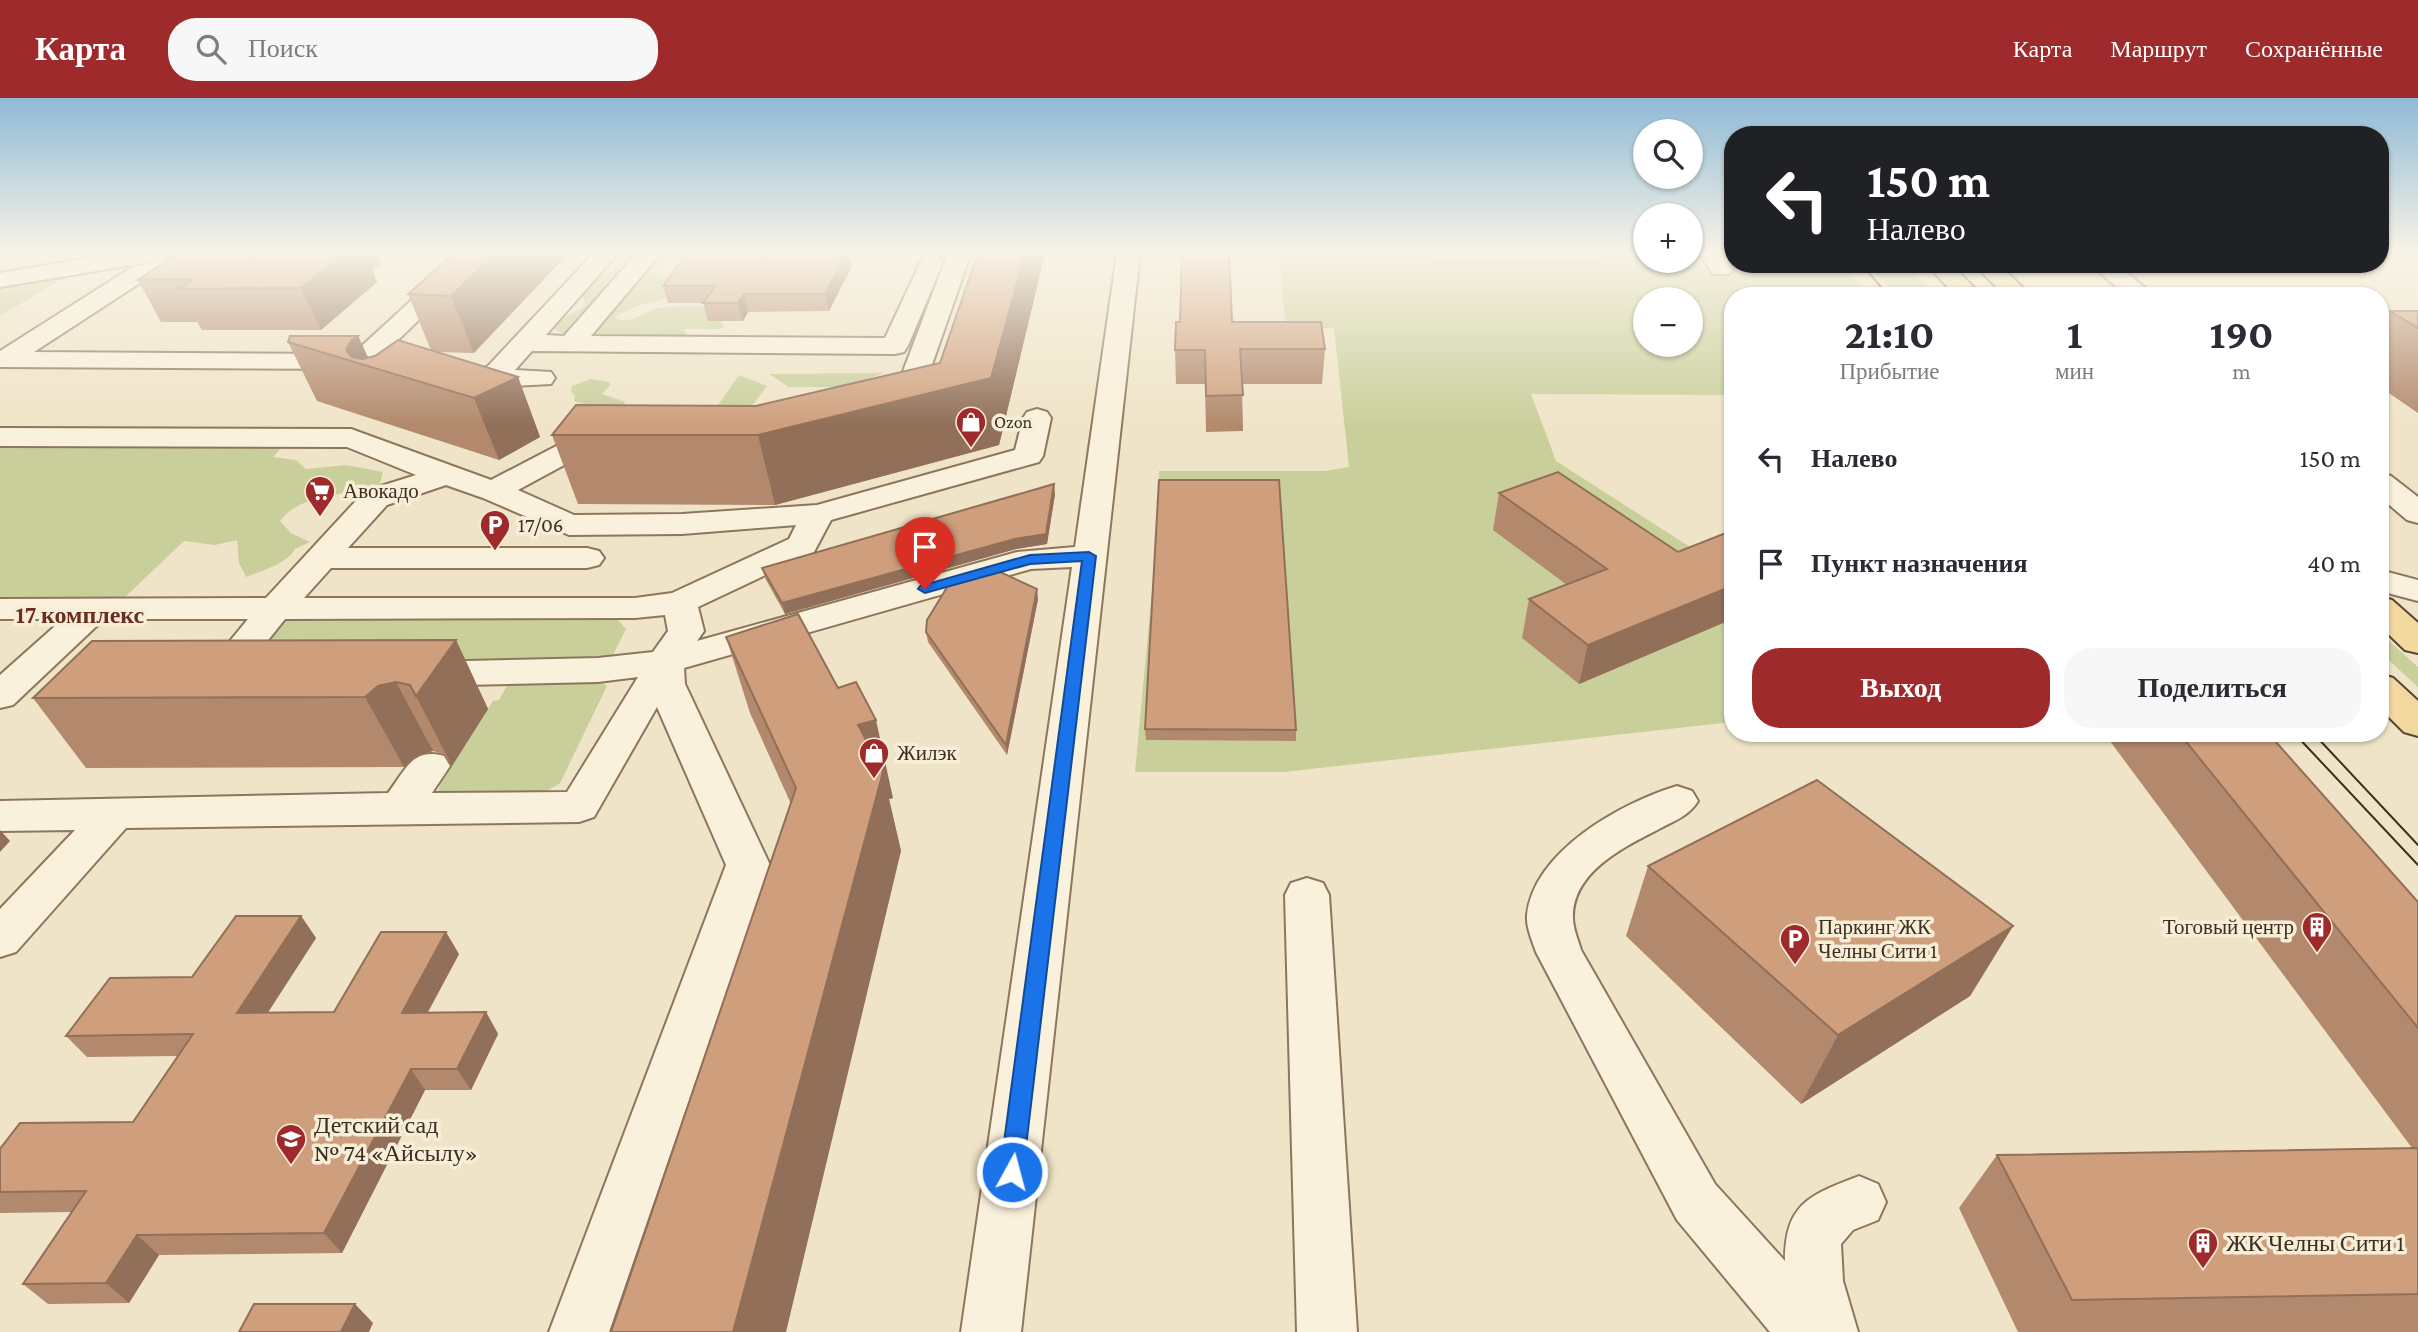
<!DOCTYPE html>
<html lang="ru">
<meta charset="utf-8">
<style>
:root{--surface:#fff;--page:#f7f7f7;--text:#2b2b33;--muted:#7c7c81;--accent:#9e2a2b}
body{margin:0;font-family:"Crimson Pro",serif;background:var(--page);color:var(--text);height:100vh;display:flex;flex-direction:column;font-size:26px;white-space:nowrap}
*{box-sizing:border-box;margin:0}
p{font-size:23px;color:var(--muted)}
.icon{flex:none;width:38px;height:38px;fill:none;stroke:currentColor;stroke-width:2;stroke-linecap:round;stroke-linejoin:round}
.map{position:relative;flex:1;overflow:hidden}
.details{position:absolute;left:1724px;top:189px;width:665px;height:455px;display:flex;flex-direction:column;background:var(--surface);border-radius:28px;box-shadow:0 2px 5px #0004}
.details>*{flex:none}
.top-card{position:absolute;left:1724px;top:28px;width:665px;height:147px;border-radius:28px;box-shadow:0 2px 5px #0004;background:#202124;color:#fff;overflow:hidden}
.tools{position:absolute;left:1633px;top:21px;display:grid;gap:14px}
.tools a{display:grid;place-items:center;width:70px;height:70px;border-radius:50%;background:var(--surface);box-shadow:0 2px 5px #0004;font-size:35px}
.pin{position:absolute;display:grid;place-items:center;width:60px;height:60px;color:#fff;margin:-72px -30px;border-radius:50% 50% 50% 0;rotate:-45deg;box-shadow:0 0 7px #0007}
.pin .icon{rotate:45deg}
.me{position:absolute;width:77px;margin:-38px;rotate:7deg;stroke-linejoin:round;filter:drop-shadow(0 0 5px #0008)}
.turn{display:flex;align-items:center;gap:24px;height:147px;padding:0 28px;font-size:32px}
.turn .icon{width:91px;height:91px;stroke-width:2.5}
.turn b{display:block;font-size:49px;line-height:60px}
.eta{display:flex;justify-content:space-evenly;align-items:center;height:119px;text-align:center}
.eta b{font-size:42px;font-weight:700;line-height:49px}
.button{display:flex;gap:14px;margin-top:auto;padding:14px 28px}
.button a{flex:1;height:80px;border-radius:28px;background:var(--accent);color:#fff;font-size:28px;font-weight:700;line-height:80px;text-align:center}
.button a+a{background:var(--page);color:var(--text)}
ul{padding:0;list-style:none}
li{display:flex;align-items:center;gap:21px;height:105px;padding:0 28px}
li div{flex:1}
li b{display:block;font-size:26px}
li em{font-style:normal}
header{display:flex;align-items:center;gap:42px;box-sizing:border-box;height:98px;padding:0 35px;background:var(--accent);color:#fff}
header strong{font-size:33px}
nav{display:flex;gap:38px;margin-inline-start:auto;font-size:24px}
.search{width:490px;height:63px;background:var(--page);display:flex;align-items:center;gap:18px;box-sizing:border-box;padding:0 24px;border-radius:28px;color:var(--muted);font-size:26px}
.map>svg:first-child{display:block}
</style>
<header>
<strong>Карта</strong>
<div class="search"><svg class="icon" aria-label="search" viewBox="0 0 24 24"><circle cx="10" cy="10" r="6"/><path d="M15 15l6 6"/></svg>Поиск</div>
<nav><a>Карта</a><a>Маршрут</a><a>Сохранённые</a></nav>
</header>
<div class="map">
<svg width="2418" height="1234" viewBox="0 0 2418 1234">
<rect width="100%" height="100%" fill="#f0e4c8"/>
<g fill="#c9cf9b" fill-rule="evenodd">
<path d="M635,155l30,3 1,5 -14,12 10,5 19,-2 -15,22 -29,8 -23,11c15,9 28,-4 42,-8 15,-4 35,-2 51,-3l13,12 4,10c-15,3 -27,-1 -41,2l10,11 -72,10 -38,-19 -22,1 -12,-7 34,-19 2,-3 -4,-11 23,-19 11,-4 5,-10z"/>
<path d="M1279,155h159l2,5 162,-1 -1,-4h44v8h45l1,-8v8l26,13 20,-5v-5h104l29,32h-138v99l-201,-1 25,67 142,91 34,-12v182l-448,50h-149l25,-266 -1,-35h166l24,-4 -15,-139h-48zM1645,201h45v46h-45z"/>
<polygon points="1867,166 1906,166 1937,198 1896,198"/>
<polygon points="74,174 0,218 0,186"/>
<polygon points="884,275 846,289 789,289 769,276"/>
<polygon points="739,277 767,288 752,308 712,316"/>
<polygon points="591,281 609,284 610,287 602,296 625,304 622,311 584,309 584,306 574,303 575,297 571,294 572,288"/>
<path d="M0,347l282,2 -9,10 23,3 10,9 40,-4 37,7 -4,16c-30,6 -80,6 -99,33l11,12 19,9 -15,7c-8,15 -34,22 -49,28l-7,-14 -2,-23 -22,5 -31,-4 -62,59 -122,4z"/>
<polygon points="293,516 617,521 626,531 610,563 236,564 277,521"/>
<polygon points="2380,535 2418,569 2418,589 2380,554"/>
<path d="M596,581l11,7 -47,97c-26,21 -89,13 -123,13l3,-11 53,-84 6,-1 11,-20z"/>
</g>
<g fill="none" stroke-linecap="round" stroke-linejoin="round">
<g stroke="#8d765c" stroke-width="4">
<g id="minor">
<polygon points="117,155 167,156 164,161 156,163 0,189 0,175"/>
<polygon points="201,155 254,155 251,160 243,162 149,179 34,254 353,256 463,155 488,155 370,269 361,271 0,269 0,253 134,168"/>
<polygon points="594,155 618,155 546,237 564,238 637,155 661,155 591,238 885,240 923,159 939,159 943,164 908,248 904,254 895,256 532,253 515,272 551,274 555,280 551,286 450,291 440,289 436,283 440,277 483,272 489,267"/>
<polygon points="948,155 971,155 914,318 910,324 900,327 890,324 886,318"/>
<path d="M1117,155h23l-119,1079h-60l111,-765 -41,2 -347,99 1,16 85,181 -161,467h-60l177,-467 -69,-158 -63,110 -15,5 -453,6 -110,124 -16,5v-48l75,-79 -75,1v-30l388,-8c17,-22 24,-46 56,-37l6,10 -18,27 135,-1 71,-115 -40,5 -178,4 -13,-4 -6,-8 6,-8 13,-4 178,-4 55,-6 15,-21 -3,-16 -30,3 -350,1 -50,63 -13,4 -13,-4 -6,-8 45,-55h-144l-91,86 -13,3v-33l63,-56h-63v-20l266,-1 99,-107 51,-16 -69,-28 -347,-1v-18l351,1 140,51 73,-38c17,-5 39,-4 56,1l5,6 -5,6 -10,3 -31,-1 -61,33 56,25 108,-1 135,-9 198,-55 8,-32 4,-6 10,-3 10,3 4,6 -8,38 -4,6 -208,58 -17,32 -116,55 6,24 -7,10 320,-89 58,-5zM446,387l37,13 86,37 113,-1 114,-9 -7,14 -117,54 -37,5h-331l27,-30h256l12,-3 5,-7 -5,-7 -12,-3h-239l39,-43z"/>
<polygon points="1699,155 1722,155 1733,171 1729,176 1713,176"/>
<polygon points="2090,166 2116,166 2155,198 2127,198"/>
<polygon points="2380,375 2391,378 2418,399 2418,425 2407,422 2380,399"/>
<polygon points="2380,472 2418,482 2418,503 2380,493"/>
<path d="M1677,688l15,5 6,10c-9,15 -24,20 -39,28 -35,18 -87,43 -86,89 0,11 5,21 8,32l134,234 70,77c0,-58 25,-66 74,-85l19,8 8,18 -8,18 -25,10 -12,14 2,37 15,51h-88l-93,-112 -141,-268c-4,-12 -10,-25 -9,-37 7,-64 94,-112 150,-129z"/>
<polygon points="1307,780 1323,785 1329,797 1357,1234 1297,1234 1285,797 1291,785"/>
</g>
</g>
<g stroke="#5b4430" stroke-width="4">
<g id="major">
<polygon points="1926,166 1951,166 1982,198 1956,198"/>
<polygon points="1974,166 1999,166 2031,198 2005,198"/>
<polygon points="2380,499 2392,502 2418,525 2418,555 2405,552 2380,528"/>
<polygon points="2380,576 2393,580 2418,603 2418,638 2404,634 2380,610"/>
</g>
</g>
<use href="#minor" fill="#faf1dc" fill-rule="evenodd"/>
<use href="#major" fill="#f3d9a0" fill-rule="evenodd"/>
<g stroke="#3d2e20" stroke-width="2">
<polyline points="1861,166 1889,198"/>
<polyline points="2294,635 2418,767"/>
<polyline points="2313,635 2418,747"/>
</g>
</g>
<g fill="#b2896c">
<polygon points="454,155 474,255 436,254 518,279 540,339 499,362 317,303 288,244 358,238 368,260 431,252 408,196"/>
<polygon points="978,155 1045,155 999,347 775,407 578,406 552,337 756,308 940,265"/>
<polygon points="381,165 372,172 377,184 321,232 202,232 197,224 161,224 138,182"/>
<polygon points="852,168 829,213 748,214 743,223 708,223 703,205 668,205 663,188"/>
<polygon points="2390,213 2418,213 2418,315 2380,289 2380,230"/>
<polygon points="1232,224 1325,251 1322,286 1242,286 1243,333 1206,334 1205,286 1176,286 1175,252"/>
<polygon points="1499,395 1678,454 1732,434 1732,532 1723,525 1579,586 1522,540 1529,501 1567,487 1493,432"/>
<polygon points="1055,396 1047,446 1016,451 785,516 765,480 762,470"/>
<polygon points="1038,501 1007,657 928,544 926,534"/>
<polygon points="726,539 838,590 893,700 889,701 901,753 791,706 750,615"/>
<polygon points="456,542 488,611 452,668 446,657 433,653 416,658 404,669 86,670 33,600"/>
<polygon points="1145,631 1296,632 1296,643 1146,642"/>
<polygon points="2104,635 2268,635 2418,804 2418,1234 2018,1234 1959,1110 1997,1057 2412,1050"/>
<polygon points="1648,768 2013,828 1970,898 1801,1006 1626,838"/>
<polygon points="301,818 316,840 268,914 334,914 459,856 428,914 486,914 498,936 471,992 425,992 342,1155 159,1157 129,1205 48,1206 23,1186 72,1114 0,1115 0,1051 133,1024 178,958 87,959 66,938 192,879"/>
</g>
<g fill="#916f58">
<polygon points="345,155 377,155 381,165 372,172 377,184 321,232 301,190"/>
<polygon points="496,155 569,155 474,255 451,198"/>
<polygon points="846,155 849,155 852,168 829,213 825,196"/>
<polygon points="1025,155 1045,155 999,347 775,407 758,337 991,280"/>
<polygon points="744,196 748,214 743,223 738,205"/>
<polygon points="358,238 373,270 361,266 351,243"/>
<polygon points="351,243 361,266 352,263 346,252"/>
<polygon points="518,279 540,339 499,362 474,300"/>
<polygon points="1054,386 1055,396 1047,446 1016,451 785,516 782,505"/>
<polygon points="1732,488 1732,496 1723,525 1579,586 1588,547"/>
<polygon points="1037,491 1038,501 1007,657 1006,647"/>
<polygon points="456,542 488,611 452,668 416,598"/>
<polygon points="396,584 433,653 416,658 404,669 365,599 378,588"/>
<polygon points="876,622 893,700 889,701 901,753 786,1234 733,1234 858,627"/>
<polygon points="0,732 10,743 0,754"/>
<polygon points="301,818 316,840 254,936 237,915"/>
<polygon points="2013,828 1970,898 1801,1006 1838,937"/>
<polygon points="446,834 459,856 416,936 402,915"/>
<polygon points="486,914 498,936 471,992 457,971"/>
<polygon points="411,971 425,992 342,1155 324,1135"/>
<polygon points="137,1137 159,1157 129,1205 106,1185"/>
<polygon points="355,1206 373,1225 369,1234 341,1234"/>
</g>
<g fill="#cf9f7d" stroke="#916f58" stroke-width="2">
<polygon points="178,155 345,155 301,190 180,191 192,182 138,182"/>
<polygon points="454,155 496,155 451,198 408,196"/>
<polygon points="687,155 846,155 825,196 744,196 738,205 703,205 715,188 663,188"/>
<polygon points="978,155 1025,155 991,280 758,337 552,337 576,307 756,308 940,265"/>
<polygon points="1182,155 1229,155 1232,224 1321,224 1325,251 1240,251 1243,297 1206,298 1205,252 1175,252 1176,224 1180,224"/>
<polygon points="2390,213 2418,213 2418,230"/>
<polygon points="290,238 358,238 351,243 346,252 352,259 362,261 375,258 398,242 518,279 474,300 288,244"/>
<polygon points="1558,374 1678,454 1731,433 1732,434 1732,488 1588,547 1529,501 1607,471 1499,395"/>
<polygon points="1159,382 1279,382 1296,632 1145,631"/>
<polygon points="1054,386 1046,436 1015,441 782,505 762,470"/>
<polygon points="998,473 1037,491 1006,647 926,534 927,522 949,486"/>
<polygon points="798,516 838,590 856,584 876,622 858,627 883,674 733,1234 611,1234 796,690 726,539"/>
<polygon points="456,542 416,598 410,587 396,584 378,588 365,599 33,600 92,543"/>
<polygon points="2179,635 2268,635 2418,804 2418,930"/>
<polygon points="1817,682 2013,828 1838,937 1648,768"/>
<polygon points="236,818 301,818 237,915 334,914 381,834 446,834 402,915 486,914 457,971 411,971 324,1135 137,1137 106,1185 23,1186 86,1093 0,1094 0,1051 20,1025 133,1024 193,936 66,938 110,880 192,879"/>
<polygon points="2418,1050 2418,1196 2072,1202 1997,1057"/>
<polygon points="254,1206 355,1206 341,1234 239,1234"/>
</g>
<linearGradient id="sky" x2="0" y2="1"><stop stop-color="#8fbad6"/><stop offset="0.47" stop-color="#f8f3e6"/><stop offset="1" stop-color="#f8f3e6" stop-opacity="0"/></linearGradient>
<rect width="2418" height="328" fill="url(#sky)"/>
<polygon fill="#1a73e8" stroke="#114b97" stroke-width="2" points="1089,454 1096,458 1023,1074 1019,1082 1012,1085 1004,1082 1000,1074 1082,463 1030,466 925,495 918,491 920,488 1030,457"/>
<defs>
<g id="shop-pin" transform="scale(1.575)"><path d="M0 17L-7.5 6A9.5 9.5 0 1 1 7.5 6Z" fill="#9e2a2b" stroke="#f7eed8"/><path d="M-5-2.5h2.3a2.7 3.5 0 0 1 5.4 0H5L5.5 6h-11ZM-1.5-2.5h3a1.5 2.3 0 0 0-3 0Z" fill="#fff"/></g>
<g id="supermarket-pin" transform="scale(1.575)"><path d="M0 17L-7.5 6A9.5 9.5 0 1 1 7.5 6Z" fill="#9e2a2b" stroke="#f7eed8"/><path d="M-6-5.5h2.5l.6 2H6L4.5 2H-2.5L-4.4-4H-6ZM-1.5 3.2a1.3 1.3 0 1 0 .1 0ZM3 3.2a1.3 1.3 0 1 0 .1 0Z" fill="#fff"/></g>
<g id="parking-pin" transform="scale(1.575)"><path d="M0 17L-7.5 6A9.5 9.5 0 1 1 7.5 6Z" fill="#9e2a2b" stroke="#f7eed8"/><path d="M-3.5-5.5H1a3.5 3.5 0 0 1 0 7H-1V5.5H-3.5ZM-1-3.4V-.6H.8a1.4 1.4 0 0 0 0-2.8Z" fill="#fff"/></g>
<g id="building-pin" transform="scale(1.575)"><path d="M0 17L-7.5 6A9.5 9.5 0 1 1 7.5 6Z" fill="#9e2a2b" stroke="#f7eed8"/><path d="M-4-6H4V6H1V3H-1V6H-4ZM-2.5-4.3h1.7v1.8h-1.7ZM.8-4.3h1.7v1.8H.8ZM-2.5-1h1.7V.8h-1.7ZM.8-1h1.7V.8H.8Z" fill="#fff"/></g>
<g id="school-pin" transform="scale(1.575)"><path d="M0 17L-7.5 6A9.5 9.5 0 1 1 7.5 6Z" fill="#9e2a2b" stroke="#f7eed8"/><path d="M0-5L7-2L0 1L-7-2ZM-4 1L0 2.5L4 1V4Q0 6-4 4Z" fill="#fff"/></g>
</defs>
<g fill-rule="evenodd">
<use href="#shop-pin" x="971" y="324"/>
<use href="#supermarket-pin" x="320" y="393"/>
<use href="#parking-pin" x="495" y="427"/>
<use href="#shop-pin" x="874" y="655"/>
<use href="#building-pin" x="2317" y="829"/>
<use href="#parking-pin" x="1795" y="841"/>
<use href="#school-pin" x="291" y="1041"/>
<use href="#building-pin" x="2203" y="1145"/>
</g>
<g text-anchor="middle" stroke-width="7" stroke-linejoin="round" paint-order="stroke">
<g font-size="18" fill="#3d2e20" stroke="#f7eed8" text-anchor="start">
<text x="994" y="330">Ozon</text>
</g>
<g font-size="21" fill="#3d2e20" stroke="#f7eed8" text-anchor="start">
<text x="343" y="400">Авокадо</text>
<text x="518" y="434">17/06</text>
<text x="897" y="662">Жилэк</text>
<text x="1818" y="836">Паркинг ЖК<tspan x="1818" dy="24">Челны Сити 1</tspan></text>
<text x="2294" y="836" text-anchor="end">Тоговый центр</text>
</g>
<g font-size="24" font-weight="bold" fill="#6b2e1e" stroke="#f7eed8">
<text x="80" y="525">17 комплекс</text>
</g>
<g font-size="24" fill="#3d2e20" stroke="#f7eed8" text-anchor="start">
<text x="314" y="1035">Детский сад<tspan x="314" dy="28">№ 74 «Айсылу»</tspan></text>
<text x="2226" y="1153">ЖК Челны Сити 1</text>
</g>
</g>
</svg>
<div class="tools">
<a><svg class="icon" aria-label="search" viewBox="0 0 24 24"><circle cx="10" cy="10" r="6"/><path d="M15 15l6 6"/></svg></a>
<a>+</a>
<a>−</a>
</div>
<div class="pin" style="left:925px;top:491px;background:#d93025"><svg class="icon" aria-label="arrive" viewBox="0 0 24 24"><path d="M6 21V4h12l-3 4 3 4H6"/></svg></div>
<svg class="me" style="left:1012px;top:1074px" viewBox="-20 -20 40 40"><circle r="17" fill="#1a73e8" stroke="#fff" stroke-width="3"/><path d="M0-11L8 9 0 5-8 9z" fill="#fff"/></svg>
<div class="top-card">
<div class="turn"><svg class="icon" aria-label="left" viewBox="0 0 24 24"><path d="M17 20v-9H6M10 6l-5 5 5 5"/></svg><div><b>150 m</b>Налево</div></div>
</div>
<section class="details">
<div class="eta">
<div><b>21:10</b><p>Прибытие</p></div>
<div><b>1</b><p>мин</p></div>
<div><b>190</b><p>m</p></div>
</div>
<ul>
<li><svg class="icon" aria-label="left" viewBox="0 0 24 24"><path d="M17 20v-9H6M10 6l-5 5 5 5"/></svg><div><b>Налево</b></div><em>150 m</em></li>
<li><svg class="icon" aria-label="arrive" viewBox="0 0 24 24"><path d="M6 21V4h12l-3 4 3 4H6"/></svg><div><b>Пункт назначения</b></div><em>40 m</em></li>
</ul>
<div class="button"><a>Выход</a><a>Поделиться</a></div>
</section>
</div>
